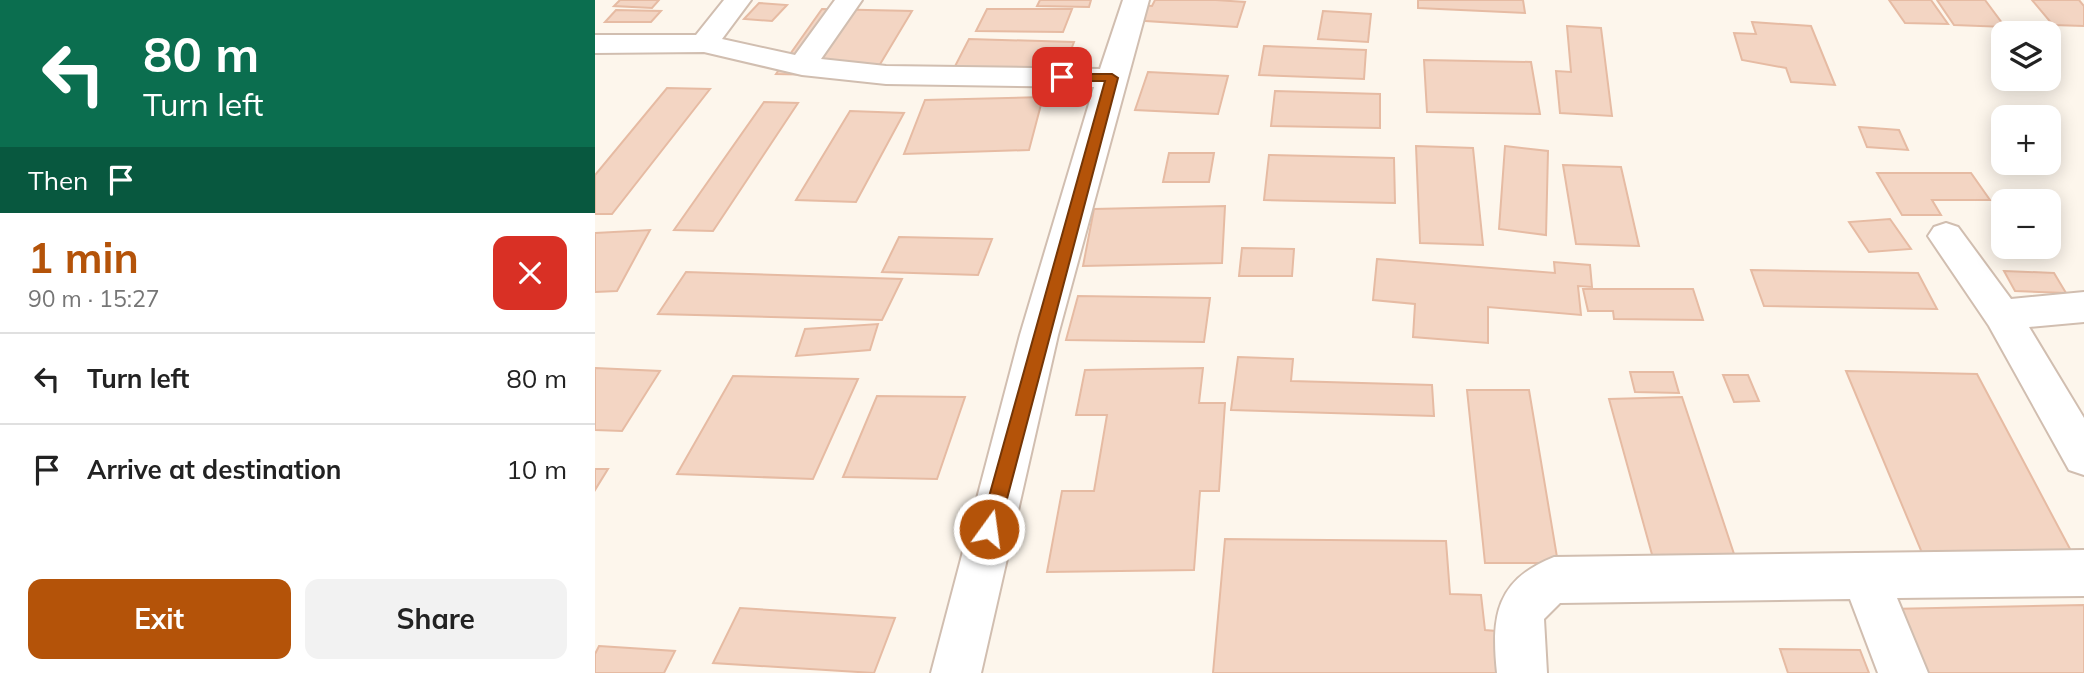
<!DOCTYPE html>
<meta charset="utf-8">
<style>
:root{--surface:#fff;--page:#f2f2f2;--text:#222;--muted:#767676;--line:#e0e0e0;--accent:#b45309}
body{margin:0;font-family:Mulish,sans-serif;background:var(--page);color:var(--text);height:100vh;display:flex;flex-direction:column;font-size:26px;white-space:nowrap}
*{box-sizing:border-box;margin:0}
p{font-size:23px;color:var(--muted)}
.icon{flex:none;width:38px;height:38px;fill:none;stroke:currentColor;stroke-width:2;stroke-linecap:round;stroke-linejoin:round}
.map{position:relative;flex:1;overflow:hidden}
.panel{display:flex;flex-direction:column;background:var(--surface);width:595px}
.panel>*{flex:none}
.hud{background:#0b6e4f;color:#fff;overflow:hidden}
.fabs{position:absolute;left:1396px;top:21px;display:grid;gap:14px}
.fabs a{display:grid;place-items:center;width:70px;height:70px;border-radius:14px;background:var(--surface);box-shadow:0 4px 18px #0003;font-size:35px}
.pin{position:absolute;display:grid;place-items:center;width:60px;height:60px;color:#fff;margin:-30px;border-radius:14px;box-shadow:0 4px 10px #0006}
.me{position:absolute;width:77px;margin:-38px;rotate:14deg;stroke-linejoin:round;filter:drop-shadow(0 0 5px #0008)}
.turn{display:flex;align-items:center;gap:24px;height:147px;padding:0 28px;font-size:32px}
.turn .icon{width:91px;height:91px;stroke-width:2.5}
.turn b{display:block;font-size:49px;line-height:60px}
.then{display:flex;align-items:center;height:66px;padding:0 28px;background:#0003;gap:14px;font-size:26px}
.round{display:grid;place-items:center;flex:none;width:74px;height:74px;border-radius:14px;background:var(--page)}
.headline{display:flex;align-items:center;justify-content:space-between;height:119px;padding:0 28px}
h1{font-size:42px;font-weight:700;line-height:52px;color:var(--accent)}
.button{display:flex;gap:14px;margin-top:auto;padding:14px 28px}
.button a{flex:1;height:80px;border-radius:14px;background:var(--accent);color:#fff;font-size:28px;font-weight:700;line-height:80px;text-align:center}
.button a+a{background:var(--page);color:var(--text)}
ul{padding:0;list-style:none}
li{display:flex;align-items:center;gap:21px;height:91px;padding:0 28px;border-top:2px solid var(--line)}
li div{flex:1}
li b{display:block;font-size:26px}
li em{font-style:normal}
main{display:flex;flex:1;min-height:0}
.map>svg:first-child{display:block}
</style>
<main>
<section class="panel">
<div class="hud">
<div class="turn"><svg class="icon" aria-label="left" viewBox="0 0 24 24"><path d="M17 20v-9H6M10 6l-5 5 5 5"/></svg><div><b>80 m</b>Turn left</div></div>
<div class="then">Then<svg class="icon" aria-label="arrive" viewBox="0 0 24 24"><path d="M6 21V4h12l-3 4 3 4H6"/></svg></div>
</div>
<div class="headline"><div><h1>1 min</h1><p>90 m · 15:27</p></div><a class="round" style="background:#d93025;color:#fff"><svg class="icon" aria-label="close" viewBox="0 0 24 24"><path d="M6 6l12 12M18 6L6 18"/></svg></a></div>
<ul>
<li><svg class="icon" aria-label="left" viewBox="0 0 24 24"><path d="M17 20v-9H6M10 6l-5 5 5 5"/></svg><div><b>Turn left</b></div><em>80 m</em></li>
<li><svg class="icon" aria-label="arrive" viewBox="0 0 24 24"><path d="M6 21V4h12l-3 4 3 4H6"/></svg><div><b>Arrive at destination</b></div><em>10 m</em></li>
</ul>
<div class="button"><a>Exit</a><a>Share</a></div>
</section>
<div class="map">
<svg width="1489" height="673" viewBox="0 0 1489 673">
<rect width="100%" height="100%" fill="#fdf6ec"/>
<g fill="#f3d5c3" stroke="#e6bba3" stroke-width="2">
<polygon points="25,0 64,0 57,8 19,6"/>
<polygon points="445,0 496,0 494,7 442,6"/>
<polygon points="560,0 621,0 650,2 642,27 536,20 543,5 557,6"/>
<polygon points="823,0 928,0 930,13 823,8"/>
<polygon points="1294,0 1336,0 1353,24 1310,23"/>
<polygon points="1342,0 1390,0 1410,27 1359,25"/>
<polygon points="1437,0 1484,0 1489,6 1489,26 1458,25"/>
<polygon points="164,3 192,5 177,21 149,19"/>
<polygon points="227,9 317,11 278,76 181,74"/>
<polygon points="392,9 477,9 468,32 381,31"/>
<polygon points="21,10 66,11 56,22 10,22"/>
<polygon points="728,11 776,14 773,42 723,39"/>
<polygon points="1157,22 1216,26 1240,85 1196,82 1191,68 1147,60 1139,33 1161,34"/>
<polygon points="972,26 1006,28 1017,116 965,113 961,71 976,72"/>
<polygon points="374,39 479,42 465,78 355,76"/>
<polygon points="669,46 771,50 769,79 664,75"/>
<polygon points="829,60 936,62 945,114 832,112"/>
<polygon points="553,72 633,76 623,114 540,110"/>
<polygon points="72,88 115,89 17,214 0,214 0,175"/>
<polygon points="680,91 785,94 785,128 676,126"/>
<polygon points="448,97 434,150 309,154 330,100"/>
<polygon points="169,102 203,103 118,231 79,230"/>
<polygon points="255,111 309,113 261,202 201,200"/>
<polygon points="1264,127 1304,130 1313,150 1272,147"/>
<polygon points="821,146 878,148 888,245 825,243"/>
<polygon points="910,146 953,151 951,235 904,229"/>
<polygon points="574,153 619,153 614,182 568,182"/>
<polygon points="674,155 799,158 800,203 669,200"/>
<polygon points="968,165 1026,167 1044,246 981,244"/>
<polygon points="1282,173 1376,173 1395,200 1337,200 1346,215 1307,215"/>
<polygon points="630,206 627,263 488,266 499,209"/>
<polygon points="1295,219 1316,249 1274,252 1254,222"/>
<polygon points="55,230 22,291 0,292 0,233"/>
<polygon points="304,237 397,239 383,275 287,272"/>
<polygon points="647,248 699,249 697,276 644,276"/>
<polygon points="782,259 960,273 959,262 995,265 997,287 983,286 986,315 893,307 893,343 818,337 820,304 778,300"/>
<polygon points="1156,270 1323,273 1342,309 1169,306"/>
<polygon points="1409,271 1459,273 1471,293 1420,291"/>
<polygon points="91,272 307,279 287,320 63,314"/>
<polygon points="988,289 1098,289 1108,320 1019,319 1018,311 993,311"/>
<polygon points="483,296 615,298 609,342 471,340"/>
<polygon points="283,324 275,350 201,356 210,329"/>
<polygon points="643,357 698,359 696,381 837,385 839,416 636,410"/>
<polygon points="0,368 65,371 27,431 0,430"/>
<polygon points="608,368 604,403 630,403 624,491 605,491 599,570 452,572 467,491 499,491 512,415 481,415 490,370"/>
<polygon points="1251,371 1382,374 1483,564 1330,560"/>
<polygon points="1035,372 1078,372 1084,393 1040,392"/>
<polygon points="1128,375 1153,375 1164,401 1139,402"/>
<polygon points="138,376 263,379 218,479 82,474"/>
<polygon points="872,390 934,390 963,563 890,563"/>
<polygon points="282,396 370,397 342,479 248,477"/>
<polygon points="1087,397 1143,566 1061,569 1014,399"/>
<polygon points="0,469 13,469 0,490"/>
<polygon points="630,539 851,541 855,594 886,595 890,630 901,631 905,673 618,673"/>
<polygon points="1489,605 1489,673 1321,673 1294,609"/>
<polygon points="145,608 300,618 279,673 118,663"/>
<polygon points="4,646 80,651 69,673 0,673 0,654"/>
<polygon points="1185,649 1265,650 1274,673 1193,673"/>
</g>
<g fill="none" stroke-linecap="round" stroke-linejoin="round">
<g stroke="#d1beb0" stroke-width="4">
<g id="minor">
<polygon points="129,0 156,0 127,39 200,55 240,0 267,0 226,59 291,66 505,69 528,0 554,0 463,335 386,673 336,673 425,335 499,87 291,84 207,75 109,52 0,53 0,35 101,35"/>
<polygon points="1351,223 1363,227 1416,299 1489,292 1489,322 1434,327 1489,418 1489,475 1474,470 1394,326 1333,236 1339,227"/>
<path d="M1489,550v46l-187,2 31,75h-50l-28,-74 -290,4 -16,16 3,54h-50c-6,-57 -1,-93 57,-116z"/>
</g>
</g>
<use href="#minor" fill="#fff" fill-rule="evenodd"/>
</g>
<polygon fill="#b45309" stroke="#753606" stroke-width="2" points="462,74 517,74 523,78 404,529 401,535 394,538 388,535 385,529 510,81 467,81 461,77"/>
</svg>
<div class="fabs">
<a><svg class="icon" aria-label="layers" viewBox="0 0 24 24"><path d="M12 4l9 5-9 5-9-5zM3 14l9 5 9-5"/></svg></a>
<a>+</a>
<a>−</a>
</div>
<div class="pin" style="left:467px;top:77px;background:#d93025"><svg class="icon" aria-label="arrive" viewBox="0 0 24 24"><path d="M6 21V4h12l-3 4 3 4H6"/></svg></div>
<svg class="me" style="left:394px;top:529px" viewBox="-20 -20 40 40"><circle r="17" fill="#b45309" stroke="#fff" stroke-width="3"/><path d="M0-11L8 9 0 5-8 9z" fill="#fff"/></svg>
</div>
</main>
